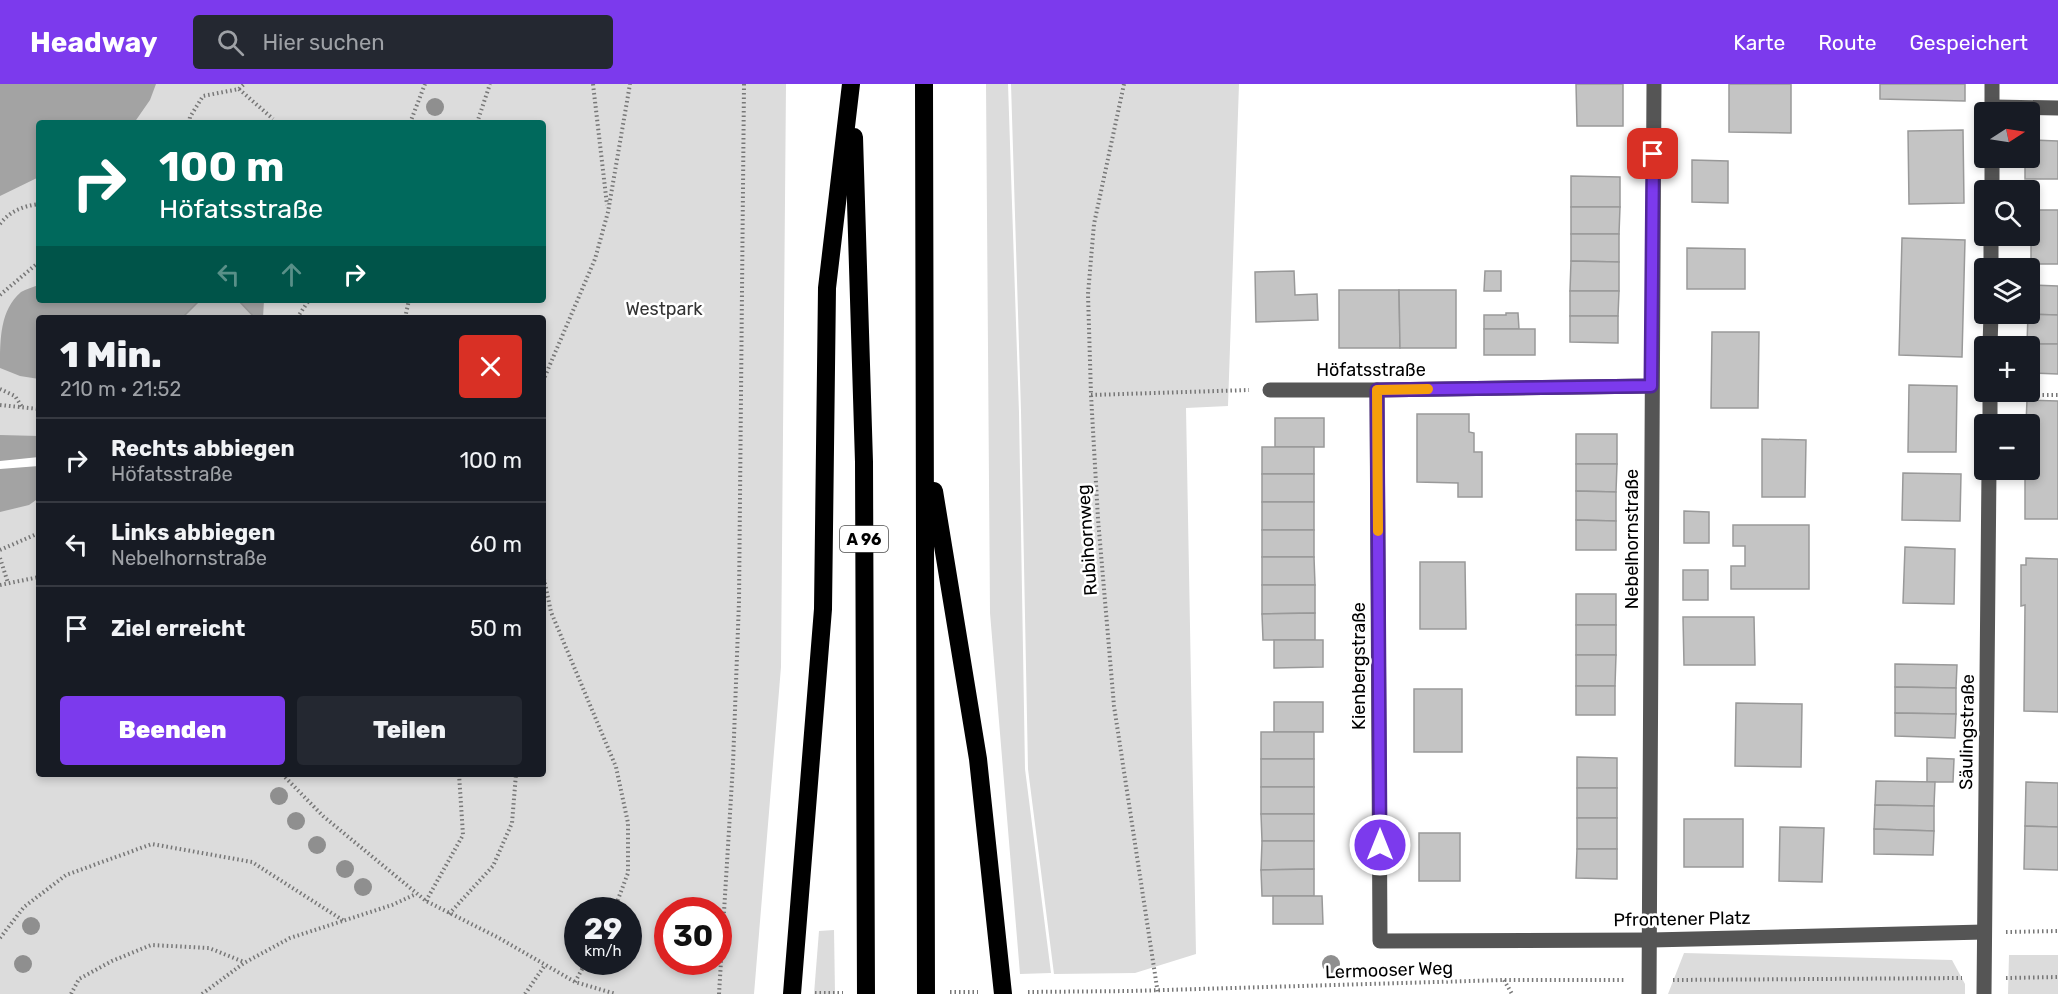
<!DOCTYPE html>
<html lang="de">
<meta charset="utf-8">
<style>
:root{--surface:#171b24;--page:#242831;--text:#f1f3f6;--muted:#9ea1a6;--line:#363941;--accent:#7c3aed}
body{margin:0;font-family:Rubik,sans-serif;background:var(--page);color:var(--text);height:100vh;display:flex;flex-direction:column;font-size:22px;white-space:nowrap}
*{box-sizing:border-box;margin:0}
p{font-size:20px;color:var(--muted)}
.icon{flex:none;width:33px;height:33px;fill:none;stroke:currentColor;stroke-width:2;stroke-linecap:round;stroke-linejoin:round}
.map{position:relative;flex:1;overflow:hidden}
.drawer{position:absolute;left:36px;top:231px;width:510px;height:462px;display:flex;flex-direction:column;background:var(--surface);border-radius:6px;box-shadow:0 3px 9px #0003}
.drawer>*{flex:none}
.banner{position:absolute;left:36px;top:36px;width:510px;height:183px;border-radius:6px;box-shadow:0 3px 9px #0003;background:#00695c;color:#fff;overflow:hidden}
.needle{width:39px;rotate:78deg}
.controls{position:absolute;left:1974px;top:18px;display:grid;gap:12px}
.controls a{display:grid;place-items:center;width:66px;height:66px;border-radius:6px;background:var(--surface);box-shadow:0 3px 9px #0003;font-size:30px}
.speed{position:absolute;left:564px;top:813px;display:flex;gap:12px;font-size:30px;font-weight:700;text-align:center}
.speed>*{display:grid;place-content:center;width:78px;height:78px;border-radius:50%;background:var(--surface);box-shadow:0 3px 9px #0003;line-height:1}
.speed small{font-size:15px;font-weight:400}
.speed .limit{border:9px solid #d22;background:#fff;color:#111}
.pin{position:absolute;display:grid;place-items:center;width:51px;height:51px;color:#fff;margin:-26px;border-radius:12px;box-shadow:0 3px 9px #0006}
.me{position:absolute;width:66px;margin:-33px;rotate:0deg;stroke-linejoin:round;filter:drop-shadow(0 0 4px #0008)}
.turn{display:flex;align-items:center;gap:21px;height:126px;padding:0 24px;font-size:27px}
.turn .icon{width:78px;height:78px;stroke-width:2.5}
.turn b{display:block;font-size:42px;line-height:51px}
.lanes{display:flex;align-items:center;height:57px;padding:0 24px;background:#0003;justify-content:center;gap:30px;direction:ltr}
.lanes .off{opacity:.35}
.round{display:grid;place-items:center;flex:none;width:63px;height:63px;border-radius:6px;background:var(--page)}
.overview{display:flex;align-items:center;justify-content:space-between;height:102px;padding:0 24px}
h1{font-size:36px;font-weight:800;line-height:45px}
.primary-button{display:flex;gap:12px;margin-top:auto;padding:12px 24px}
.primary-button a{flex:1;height:69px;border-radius:6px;background:var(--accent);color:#fff;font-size:24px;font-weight:800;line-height:69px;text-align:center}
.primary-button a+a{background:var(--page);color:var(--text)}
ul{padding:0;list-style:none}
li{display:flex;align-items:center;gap:18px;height:84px;padding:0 24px;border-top:2px solid var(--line)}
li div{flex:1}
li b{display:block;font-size:22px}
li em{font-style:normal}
header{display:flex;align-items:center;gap:36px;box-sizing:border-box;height:84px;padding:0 30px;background:var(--accent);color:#fff}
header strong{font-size:28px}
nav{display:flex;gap:33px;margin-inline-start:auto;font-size:21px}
.search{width:420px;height:54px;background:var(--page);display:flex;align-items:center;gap:15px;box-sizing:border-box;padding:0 21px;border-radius:6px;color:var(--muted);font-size:22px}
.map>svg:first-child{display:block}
</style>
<header>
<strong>Headway</strong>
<div class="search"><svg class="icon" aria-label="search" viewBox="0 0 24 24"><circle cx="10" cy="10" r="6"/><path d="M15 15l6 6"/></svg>Hier suchen</div>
<nav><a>Karte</a><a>Route</a><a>Gespeichert</a></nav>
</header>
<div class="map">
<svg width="2058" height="910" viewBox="0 0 2058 910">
<rect width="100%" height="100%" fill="#fff"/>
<g fill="#dcdcdc" fill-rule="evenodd">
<path d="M0,0h786l-5,583 -27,327h-754zM39,39h504v177h-504zM39,234h504v456h-504zM578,826h50v52h-50zM668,826h50v52h-50z"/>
<polygon points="986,0 1008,0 1019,329 1025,685 1051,889 1020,890 990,529"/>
<polygon points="1011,0 1239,0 1228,322 1186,324 1196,870 1135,889 1054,890 1028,685 1021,327"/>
<polygon points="834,846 835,910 814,910 819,847"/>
<polygon points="1684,869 1952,876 1965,900 1965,910 1668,910"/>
<polygon points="2009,871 2058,871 2058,910 2008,910"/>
</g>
<g fill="#a3a3a3">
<polygon points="0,0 156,0 150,16 134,39 39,39 39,93 0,112"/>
<path d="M39,201v15h225l-1,18h-224v61l-19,-3 -20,-8c0,-29 0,-58 21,-76 5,-3 12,-5 18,-7z"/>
<polygon points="0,351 39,352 39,414 29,421 0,428"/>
</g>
<polygon fill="#fff" points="39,373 39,382 0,385 0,377"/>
<g fill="#c4c4c4" stroke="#999" stroke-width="1.5">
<polygon points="1576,0 1623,0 1623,42 1577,42"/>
<polygon points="1729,0 1791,0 1791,49 1729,48"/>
<polygon points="1880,0 1965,0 1965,17 1880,15"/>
<polygon points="1963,46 1964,119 1909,120 1908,47"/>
<polygon points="2030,56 2058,57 2058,95 2025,95 2025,74 2030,74"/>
<polygon points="1692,76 1728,77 1728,119 1692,118"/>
<polygon points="1571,92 1620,93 1620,123 1571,123"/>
<polygon points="1571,123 1620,123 1619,150 1571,150"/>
<rect x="2031" y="126" width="27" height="54"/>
<polygon points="1571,150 1619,150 1619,178 1571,177"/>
<polygon points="1902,154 1965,156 1962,273 1899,271"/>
<polygon points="1687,164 1745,165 1745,205 1687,205"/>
<polygon points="1571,177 1619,178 1619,207 1570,207"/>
<polygon points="1294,187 1295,211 1317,210 1318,236 1256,238 1255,188"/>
<polygon points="1485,187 1501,187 1501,207 1484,207"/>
<polygon points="2030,201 2058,202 2058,231 2028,230 2030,230"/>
<polygon points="1339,206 1399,206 1400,264 1339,264"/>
<polygon points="1399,206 1456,206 1456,264 1400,264"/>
<polygon points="1570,207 1619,207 1618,232 1570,232"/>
<polygon points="200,216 238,216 254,233 188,234 185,231"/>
<polygon points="1506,229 1518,229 1519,245 1484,245 1484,231 1506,231"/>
<polygon points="2028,230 2058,231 2058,260 2027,260"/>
<polygon points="1570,232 1618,232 1618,259 1570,258"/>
<rect x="1484" y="245" width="51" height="26"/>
<polygon points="1712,248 1759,248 1758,324 1711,324"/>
<polygon points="2027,260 2058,260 2058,290 2030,289 2030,262 2027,262"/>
<polygon points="1909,301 1957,302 1956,368 1908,368"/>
<polygon points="2027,316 2058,317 2058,435 2025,435 2025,386 2030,386 2030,340 2026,340"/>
<polygon points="1417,330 1469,330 1469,348 1474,349 1474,368 1482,368 1482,413 1458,413 1458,399 1417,398"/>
<rect x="1275" y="334" width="49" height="29"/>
<rect x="1576" y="350" width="41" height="30"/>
<polygon points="1762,355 1806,356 1805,413 1762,413"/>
<rect x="1262" y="363" width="52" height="27"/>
<polygon points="1576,380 1617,380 1616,408 1576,407"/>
<polygon points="1903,389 1961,390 1960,437 1902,436"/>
<rect x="1262" y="390" width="52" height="28"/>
<polygon points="1576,407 1616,408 1616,437 1576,436"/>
<rect x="1262" y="418" width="52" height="28"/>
<polygon points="1684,427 1709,428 1709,459 1684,459"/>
<polygon points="1576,436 1616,437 1616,466 1576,466"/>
<polygon points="1733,441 1809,441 1809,505 1731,505 1731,482 1745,482 1745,462 1733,462"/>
<rect x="1262" y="446" width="52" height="27"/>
<polygon points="1905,463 1955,465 1954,520 1903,519"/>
<polygon points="1262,473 1314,473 1315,501 1262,501"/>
<polygon points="2026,474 2058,475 2058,628 2024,627 2025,521 2021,522 2021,481 2026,481"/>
<polygon points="1420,478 1465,478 1466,545 1420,545"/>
<rect x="1683" y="486" width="25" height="30"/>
<polygon points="1262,501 1315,501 1315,529 1262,530"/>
<rect x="1576" y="510" width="40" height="31"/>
<polygon points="1315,529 1315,556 1263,556 1262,530"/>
<polygon points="1683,533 1754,533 1755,581 1684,581"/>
<rect x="1576" y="541" width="40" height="30"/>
<polygon points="1274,556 1323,556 1323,583 1274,584"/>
<polygon points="1576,571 1616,571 1615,602 1576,602"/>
<polygon points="1895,580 1957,581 1956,604 1895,603"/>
<rect x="1576" y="602" width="39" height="29"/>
<polygon points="1895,603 1956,604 1956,630 1895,629"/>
<rect x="1414" y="605" width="48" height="63"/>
<rect x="1274" y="618" width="49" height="30"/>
<polygon points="1736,619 1802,620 1801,683 1735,682"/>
<polygon points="1895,629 1956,630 1955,654 1895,652"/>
<rect x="1261" y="648" width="53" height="27"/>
<polygon points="1577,673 1617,674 1617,704 1577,704"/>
<polygon points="1927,674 1954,675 1953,698 1927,698"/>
<rect x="1261" y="675" width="53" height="28"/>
<polygon points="1876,697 1935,698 1934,722 1875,721"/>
<polygon points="2026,698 2058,699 2058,743 2025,742"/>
<rect x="1261" y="703" width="53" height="27"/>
<rect x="1577" y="704" width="40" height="30"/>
<polygon points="1875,721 1934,722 1934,747 1874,745"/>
<polygon points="1261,730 1314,730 1314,757 1262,757"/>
<rect x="1577" y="734" width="40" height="31"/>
<rect x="1684" y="735" width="59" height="48"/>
<polygon points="2025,742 2058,743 2058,786 2024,785"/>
<polygon points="1780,743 1824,744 1822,798 1779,797"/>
<polygon points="1874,745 1934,747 1933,771 1874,770"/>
<rect x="1419" y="749" width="41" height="48"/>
<polygon points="1262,757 1314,757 1314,785 1261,786"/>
<polygon points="1577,765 1617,765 1617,795 1576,794"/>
<polygon points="1314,785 1314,812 1262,812 1261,786"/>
<polygon points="1273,812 1322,812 1323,840 1273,840"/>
</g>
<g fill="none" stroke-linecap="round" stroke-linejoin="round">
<g stroke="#777" stroke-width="4" stroke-dasharray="1.5 3" stroke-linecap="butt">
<polyline points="593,0 607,121"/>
<polyline points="1124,0 1094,140 1088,210 1091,311 1098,435 1114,622 1158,910"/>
<polyline points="239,5 273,35"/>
<polyline points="189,39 190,33 203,12 239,5 244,0"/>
<polyline points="410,39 425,0"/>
<polyline points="477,39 490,0"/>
<path d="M0,140c10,-13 23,-18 39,-20"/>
<polyline points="0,211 39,178"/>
<polyline points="297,234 309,216"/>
<polyline points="405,234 409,216"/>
<polyline points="543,297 595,175 608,128 630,0"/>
<polyline points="0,305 15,312 22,323"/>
<polyline points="1091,311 1249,306"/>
<polyline points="2011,311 2058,311"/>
<polyline points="0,321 39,325"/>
<polyline points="0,466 39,449"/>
<polyline points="0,474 8,499"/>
<polyline points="543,490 551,528 616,683 628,739 628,789 614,826"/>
<polyline points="0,501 39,493"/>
<polyline points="282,690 323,732 426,817 499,854 575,898 616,910"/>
<polyline points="426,817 463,751 459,690"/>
<polyline points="449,830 493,782 512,739 516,690"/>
<polyline points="2006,848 2058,847"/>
<polyline points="0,854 24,823 66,791 152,760 252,778 344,837"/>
<polyline points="2006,894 2058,893"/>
<polyline points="1504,896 1512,910"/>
<polyline points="1673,896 1962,894"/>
<polyline points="575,898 586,878"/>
<polyline points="950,908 978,908"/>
<polyline points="1028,908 1131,907 1504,896 1626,896"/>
<polyline points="815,909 843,909"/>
<polyline points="71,910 79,895 112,877 151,861 209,864 244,878"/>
<polyline points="202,910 244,879 290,854 392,821 416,810"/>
<polyline points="525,910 545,881"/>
<polyline points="719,910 733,680 739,517 744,0"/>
</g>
<g stroke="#555" stroke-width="15">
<polyline points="1993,23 2058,24"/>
<polyline points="1992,28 1992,0"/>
<polyline points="1992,106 1992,74"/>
<polyline points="1991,184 1991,152"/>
<polyline points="1990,262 1991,230"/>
<polyline points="1270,306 1377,306 1651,302"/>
<polyline points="1377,306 1380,857 1651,856 1984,848"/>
<polyline points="1990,340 1990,308"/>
<polyline points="1649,910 1654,0"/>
<polyline points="1984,910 1989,386"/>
</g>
<g stroke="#000" stroke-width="18">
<polyline points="924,0 926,910"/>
<polyline points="854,53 864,378 866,910"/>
<polyline points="934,407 978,675 1003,910"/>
<polyline points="792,910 823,525 827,204 851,0"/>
</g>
</g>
<g fill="#8f8f8f">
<circle cx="435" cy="23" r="9"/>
<circle cx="279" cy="712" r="9"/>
<circle cx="296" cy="737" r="9"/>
<circle cx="317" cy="761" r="9"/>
<circle cx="345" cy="785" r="9"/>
<circle cx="363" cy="803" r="9"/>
<circle cx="31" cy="842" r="9"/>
<circle cx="23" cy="880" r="9"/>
<circle cx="1331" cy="880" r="9"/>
</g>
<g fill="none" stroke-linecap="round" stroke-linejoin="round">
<g stroke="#51269a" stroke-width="15">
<polyline id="route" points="1380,761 1377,306 1651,302 1653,70"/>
</g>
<use href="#route" stroke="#7c3aed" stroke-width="10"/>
<polyline stroke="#f59e0b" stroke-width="10" points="1378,447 1377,306 1428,305"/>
</g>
<g text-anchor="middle" stroke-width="5" stroke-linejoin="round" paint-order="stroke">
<rect fill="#fff" stroke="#4c4c4c" stroke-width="1.5" x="840" y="442" width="48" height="26" rx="4.5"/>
<g font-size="16" font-weight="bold" fill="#000">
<text x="864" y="461">A 96</text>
</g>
<g font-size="18" fill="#333" stroke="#fff">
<text x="664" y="231">Westpark</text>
</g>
<g font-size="18" fill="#000" stroke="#fff">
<text x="1371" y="292">Höfatsstraße</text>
<text transform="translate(1632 455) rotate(-90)" y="6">Nebelhornstraße</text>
<text transform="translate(1087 456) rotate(-94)" y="6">Rubihornweg</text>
<text transform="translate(1359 582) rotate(-90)" y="6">Kienbergstraße</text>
<text transform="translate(1967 648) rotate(-89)" y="6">Säulingstraße</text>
<text transform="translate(1682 835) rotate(-1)" y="6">Pfrontener Platz</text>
<text transform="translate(1389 886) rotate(-2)" y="6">Lermooser Weg</text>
</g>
</g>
</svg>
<div class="controls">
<a><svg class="needle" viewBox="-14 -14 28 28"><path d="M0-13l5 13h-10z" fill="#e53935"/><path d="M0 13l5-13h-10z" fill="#9ea1a6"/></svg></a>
<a><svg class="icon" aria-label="search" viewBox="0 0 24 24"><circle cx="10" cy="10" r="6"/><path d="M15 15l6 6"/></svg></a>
<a><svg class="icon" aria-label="layers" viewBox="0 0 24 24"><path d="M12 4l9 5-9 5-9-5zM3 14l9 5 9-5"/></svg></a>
<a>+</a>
<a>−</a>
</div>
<div class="speed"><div>29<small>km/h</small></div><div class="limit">30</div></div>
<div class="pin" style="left:1653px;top:70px;background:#d93025"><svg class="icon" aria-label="arrive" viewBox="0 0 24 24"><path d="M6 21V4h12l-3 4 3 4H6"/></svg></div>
<svg class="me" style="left:1380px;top:761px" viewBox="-20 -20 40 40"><circle r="17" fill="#7c3aed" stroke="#fff" stroke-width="3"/><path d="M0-11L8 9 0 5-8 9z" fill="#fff"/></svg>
<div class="banner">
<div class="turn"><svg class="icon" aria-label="right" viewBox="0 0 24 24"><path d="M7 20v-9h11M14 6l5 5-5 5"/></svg><div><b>100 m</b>Höfatsstraße</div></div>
<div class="lanes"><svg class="icon off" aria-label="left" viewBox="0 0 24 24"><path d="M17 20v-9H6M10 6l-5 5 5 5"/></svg><svg class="icon off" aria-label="ahead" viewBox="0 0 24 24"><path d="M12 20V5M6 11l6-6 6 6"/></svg><svg class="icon" aria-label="right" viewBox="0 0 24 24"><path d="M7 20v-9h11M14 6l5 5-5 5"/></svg></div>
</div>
<section class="drawer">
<div class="overview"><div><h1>1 Min.</h1><p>210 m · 21:52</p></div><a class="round" style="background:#d93025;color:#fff"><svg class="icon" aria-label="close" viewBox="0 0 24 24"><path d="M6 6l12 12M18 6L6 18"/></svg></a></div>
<ul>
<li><svg class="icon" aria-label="right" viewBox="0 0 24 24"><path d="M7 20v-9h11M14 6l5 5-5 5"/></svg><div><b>Rechts abbiegen</b><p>Höfatsstraße</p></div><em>100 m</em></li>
<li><svg class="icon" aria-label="left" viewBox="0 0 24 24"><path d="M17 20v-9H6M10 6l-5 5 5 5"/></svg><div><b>Links abbiegen</b><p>Nebelhornstraße</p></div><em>60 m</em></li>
<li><svg class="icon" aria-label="arrive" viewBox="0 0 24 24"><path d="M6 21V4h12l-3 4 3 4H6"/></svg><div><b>Ziel erreicht</b></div><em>50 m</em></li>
</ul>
<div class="primary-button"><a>Beenden</a><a>Teilen</a></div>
</section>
</div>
